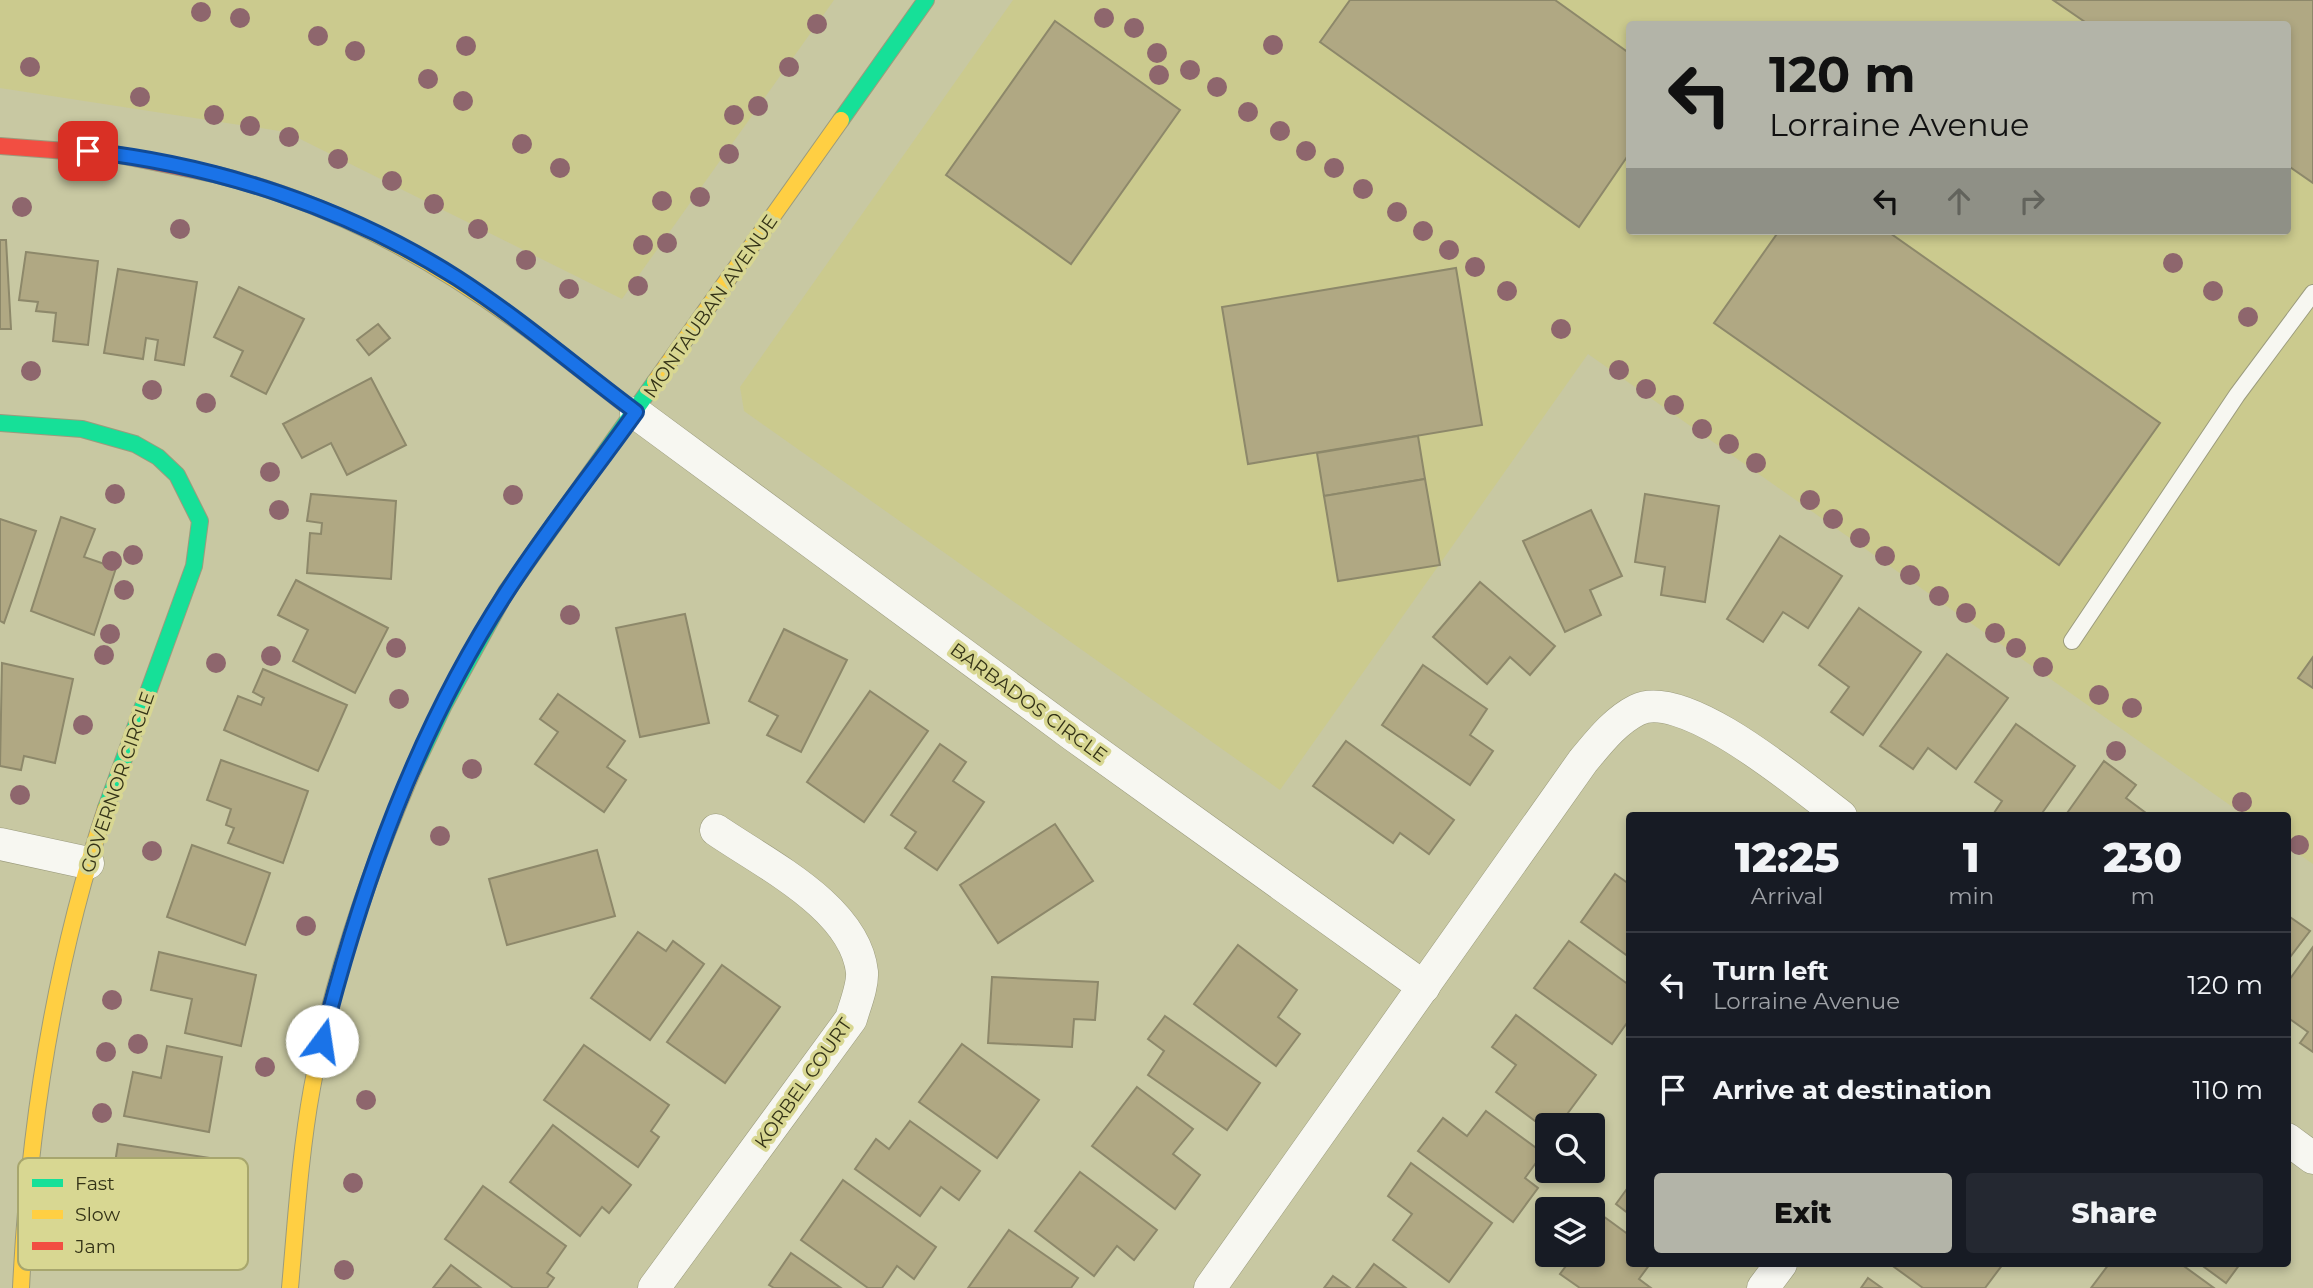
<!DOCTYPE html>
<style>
:root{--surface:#171b24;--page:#242831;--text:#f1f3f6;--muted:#9ea1a6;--line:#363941;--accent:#b3b4a8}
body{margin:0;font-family:Montserrat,sans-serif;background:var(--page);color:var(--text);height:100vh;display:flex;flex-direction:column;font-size:26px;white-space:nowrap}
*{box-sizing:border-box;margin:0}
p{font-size:23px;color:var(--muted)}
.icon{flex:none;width:38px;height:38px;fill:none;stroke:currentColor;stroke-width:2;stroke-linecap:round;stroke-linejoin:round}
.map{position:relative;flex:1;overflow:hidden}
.details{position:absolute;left:1626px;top:812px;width:665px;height:455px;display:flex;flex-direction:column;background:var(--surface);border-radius:7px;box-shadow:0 4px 10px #0003}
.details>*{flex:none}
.top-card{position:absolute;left:1626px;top:21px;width:665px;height:214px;border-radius:7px;box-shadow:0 4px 10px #0003;background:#b3b4a8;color:#111;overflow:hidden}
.controls{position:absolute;left:1535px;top:1113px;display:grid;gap:14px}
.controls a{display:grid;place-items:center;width:70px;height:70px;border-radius:7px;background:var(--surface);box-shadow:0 4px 10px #0003;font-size:35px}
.pin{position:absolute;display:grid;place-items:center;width:60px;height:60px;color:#fff;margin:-30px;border-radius:14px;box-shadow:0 4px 10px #0006}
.me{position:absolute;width:77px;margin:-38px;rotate:14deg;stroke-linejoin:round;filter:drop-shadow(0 0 5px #0008)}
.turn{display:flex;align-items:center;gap:24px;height:147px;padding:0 28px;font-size:32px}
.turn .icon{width:91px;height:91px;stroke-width:2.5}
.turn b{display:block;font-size:49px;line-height:60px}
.lanes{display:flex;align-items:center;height:66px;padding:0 28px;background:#0003;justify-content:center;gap:35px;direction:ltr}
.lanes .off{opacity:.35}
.eta{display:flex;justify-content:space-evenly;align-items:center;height:119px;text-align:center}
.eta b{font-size:42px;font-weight:800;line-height:49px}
.cta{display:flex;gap:14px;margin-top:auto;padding:14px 28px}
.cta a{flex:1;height:80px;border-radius:7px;background:var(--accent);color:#111;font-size:28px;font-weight:800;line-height:80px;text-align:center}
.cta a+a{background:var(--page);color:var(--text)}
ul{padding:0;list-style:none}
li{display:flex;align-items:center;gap:21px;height:105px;padding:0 28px;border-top:2px solid var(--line)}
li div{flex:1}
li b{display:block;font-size:26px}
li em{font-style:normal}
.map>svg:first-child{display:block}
</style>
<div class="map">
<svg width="2313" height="1288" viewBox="0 0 2313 1288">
<rect width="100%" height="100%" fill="#c8c8a2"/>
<g fill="#cbca8e" fill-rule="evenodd">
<polygon points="0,0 834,0 622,299 286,132 0,88"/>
<path d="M1013,0h1300v864l-26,-18v-30l-43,-1 -656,-461 -308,436 -536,-379 -4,-24zM1629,24h658v207h-658z"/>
</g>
<g fill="#b0a883" stroke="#8d886a" stroke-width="2">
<polygon points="1350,0 1555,0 1629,53 1629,154 1579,227 1320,42"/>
<polygon points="2053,0 2313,0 2313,183 2287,165 2287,24 2088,24"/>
<polygon points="1055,21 1180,110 1071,264 946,175"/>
<polygon points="1779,231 1887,231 2160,423 2059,565 1714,323"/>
<polygon points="0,240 6,240 11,329 0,329"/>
<polygon points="26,252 98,261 88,345 53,341 56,313 36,311 38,302 19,300"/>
<polygon points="1456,268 1482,425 1248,464 1222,307"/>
<polygon points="118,269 197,282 184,365 155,360 158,340 146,338 143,359 104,353"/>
<polygon points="239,287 304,319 266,394 231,376 243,351 214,337"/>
<polygon points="378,324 390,338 369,355 357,340"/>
<polygon points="371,378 406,445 347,475 331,443 302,458 283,424"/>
<polygon points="1418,436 1425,479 1324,496 1317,453"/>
<polygon points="1425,479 1440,565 1338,581 1324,496"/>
<polygon points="311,494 396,501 391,579 307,573 310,533 321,534 322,523 307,521"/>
<polygon points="1645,494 1719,506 1705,602 1661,595 1665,567 1635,562"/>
<polygon points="1591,510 1622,576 1590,590 1601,615 1565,632 1523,541"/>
<polygon points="61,517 95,529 84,557 116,568 94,635 31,611"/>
<polygon points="0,519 36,531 4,623 0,621"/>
<polygon points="1780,536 1842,576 1808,628 1783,612 1763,642 1727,619"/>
<polygon points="296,580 388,628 355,693 293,661 308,630 278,615"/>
<polygon points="1480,582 1555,646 1530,675 1510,657 1487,684 1433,637"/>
<polygon points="1859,608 1921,652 1863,735 1831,712 1849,687 1819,665"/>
<polygon points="685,614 709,723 640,737 616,628"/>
<polygon points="784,629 847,660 801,752 767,735 778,716 749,701"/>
<polygon points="1947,654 2008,698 1956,769 1928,748 1913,769 1880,746"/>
<polygon points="2313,657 2313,688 2298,678"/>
<polygon points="2,663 73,679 55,763 24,756 21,770 0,766"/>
<polygon points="1423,665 1487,709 1470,735 1493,751 1470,785 1382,725"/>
<polygon points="263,669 347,705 318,771 224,730 238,696 261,705 264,698 253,692"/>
<polygon points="870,691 928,731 864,822 807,782"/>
<polygon points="558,694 625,741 607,767 626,780 604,812 535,764 558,732 540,719"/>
<polygon points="2016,724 2075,766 2040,816 1992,816 2002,801 1975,782"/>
<polygon points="1346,741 1454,820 1429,854 1400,833 1393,843 1313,786"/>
<polygon points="940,744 966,762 953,781 984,802 937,870 905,848 916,832 891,815"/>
<polygon points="221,760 308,791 283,863 228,843 234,828 226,825 231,809 207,800"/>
<polygon points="2104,761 2136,785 2126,798 2150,816 2065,816"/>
<polygon points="1055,824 1093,881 998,943 960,885"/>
<polygon points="192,845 270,873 245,945 167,917"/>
<polygon points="597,850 615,916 507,945 489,879"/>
<polygon points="1615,874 1629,884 1629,957 1581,922"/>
<polygon points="2287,915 2310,931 2287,961"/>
<polygon points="638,932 666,951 673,941 704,964 650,1040 591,998"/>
<polygon points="1569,941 1629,985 1629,1020 1612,1044 1534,988"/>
<polygon points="1238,945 1297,990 1278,1017 1300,1034 1276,1066 1194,1004"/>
<polygon points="2313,947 2313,1052 2300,1043 2308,1032 2287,1017 2287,983"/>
<polygon points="159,952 256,975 241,1046 185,1033 192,999 151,990"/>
<polygon points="722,965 780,1007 725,1083 667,1042"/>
<polygon points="992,977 1098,982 1095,1020 1074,1019 1072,1047 988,1043"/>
<polygon points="1516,1015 1596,1075 1559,1125 1547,1125 1547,1130 1496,1092 1516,1065 1492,1047"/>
<polygon points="1165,1016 1260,1083 1227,1130 1148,1075 1164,1051 1148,1039"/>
<polygon points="962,1044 1039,1100 997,1158 919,1102"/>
<polygon points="584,1045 669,1105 651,1131 659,1137 638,1167 544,1100"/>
<polygon points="167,1046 222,1057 209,1132 124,1116 133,1072 161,1078"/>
<polygon points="1137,1087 1193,1129 1173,1154 1200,1175 1175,1209 1092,1146"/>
<polygon points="1486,1111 1543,1153 1525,1178 1538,1188 1513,1222 1418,1151 1443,1118 1467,1136"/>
<polygon points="910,1121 980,1171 959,1200 941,1187 920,1216 855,1169 876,1139 889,1149"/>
<polygon points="553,1125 631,1185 609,1213 602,1207 580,1236 510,1182"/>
<polygon points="118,1144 217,1159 208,1227 148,1219 150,1206 141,1205 144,1186 112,1182"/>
<polygon points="1411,1163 1492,1223 1449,1282 1393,1240 1412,1214 1388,1196"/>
<polygon points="1080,1172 1157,1230 1134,1260 1117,1246 1094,1276 1035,1231"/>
<polygon points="843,1180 936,1247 914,1279 897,1266 882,1288 868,1288 801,1240"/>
<polygon points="483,1186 566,1246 547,1273 554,1278 547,1288 513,1288 445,1239"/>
<polygon points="1629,1186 1629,1214 1616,1204"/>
<polygon points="1603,1216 1629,1235 1629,1264 1650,1264 1639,1279 1651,1288 1580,1288 1560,1274 1574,1255 1592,1255 1592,1229"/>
<polygon points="1009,1230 1078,1278 1071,1288 968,1288"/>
<polygon points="791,1253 841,1288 774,1288 769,1285"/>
<polygon points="1374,1264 1406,1288 1356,1288"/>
<polygon points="1890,1264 2003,1264 1985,1288 1923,1288"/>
<polygon points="2109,1264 2181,1264 2214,1288 2091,1288"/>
<polygon points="2200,1264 2240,1264 2226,1283"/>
<polygon points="451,1265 481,1288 433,1288"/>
<polygon points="1333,1276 1350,1288 1324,1288"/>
<polygon points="1868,1278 1882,1288 1861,1288"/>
</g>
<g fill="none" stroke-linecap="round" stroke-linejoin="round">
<g stroke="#9b9b7d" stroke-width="18">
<polyline id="lane" points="2072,641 2237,395 2313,293"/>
</g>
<g stroke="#9b9b7d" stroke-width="33">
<g id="street">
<polyline points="636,413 1073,735 1424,987"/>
<polyline points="0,844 88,863"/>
<polyline points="2287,1139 2313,1158"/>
<path d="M654,1288l197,-269c4,-14 12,-33 11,-47 -7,-65 -97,-108 -146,-142"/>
<path d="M1210,1288l373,-527c16,-19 32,-40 54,-51 47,-24 165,77 204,106"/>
<polyline points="1763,1288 1781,1264"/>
</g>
</g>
<g stroke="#9b9b7d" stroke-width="18">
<g id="fast">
<polyline points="841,120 926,0"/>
<polyline points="0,423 82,429 135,444 158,457 177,475 200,521 194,566 106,808"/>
<polyline points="413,770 444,705 506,592 655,382"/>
</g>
</g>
<g stroke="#9b9b7d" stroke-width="18">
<g id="slow">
<path d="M218,175c128,32 238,97 341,178"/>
<polyline points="655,382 841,120"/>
<path d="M21,1288c8,-164 33,-324 85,-480"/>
<path d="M290,1288c6,-67 10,-134 22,-200 20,-110 57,-216 101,-318"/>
</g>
</g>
<g stroke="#9b9b7d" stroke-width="18">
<g id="jam">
<polyline points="0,146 119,155 218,175"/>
<polyline points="559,353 636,413"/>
</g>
</g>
<use href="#lane" stroke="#f7f7f1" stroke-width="16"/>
<use href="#street" stroke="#f7f7f1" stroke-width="32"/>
<use href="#fast" stroke="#16e098" stroke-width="16"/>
<use href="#slow" stroke="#ffcf43" stroke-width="16"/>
<use href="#jam" stroke="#f24e42" stroke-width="16"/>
</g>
<g fill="#8e666d">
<circle cx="201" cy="12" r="10"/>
<circle cx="240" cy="18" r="10"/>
<circle cx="1104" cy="18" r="10"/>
<circle cx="817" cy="24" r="10"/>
<circle cx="1134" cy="28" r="10"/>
<circle cx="318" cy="36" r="10"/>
<circle cx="1273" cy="45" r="10"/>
<circle cx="466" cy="46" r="10"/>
<circle cx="355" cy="51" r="10"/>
<circle cx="1157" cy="53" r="10"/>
<circle cx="30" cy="67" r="10"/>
<circle cx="789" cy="67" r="10"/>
<circle cx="1190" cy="70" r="10"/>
<circle cx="1159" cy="75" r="10"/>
<circle cx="428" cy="79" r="10"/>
<circle cx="1217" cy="87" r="10"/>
<circle cx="140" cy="97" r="10"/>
<circle cx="463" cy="101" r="10"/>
<circle cx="758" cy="106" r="10"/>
<circle cx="1248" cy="112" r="10"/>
<circle cx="214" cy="115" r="10"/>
<circle cx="734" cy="115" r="10"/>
<circle cx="250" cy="126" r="10"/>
<circle cx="1280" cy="131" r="10"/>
<circle cx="289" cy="137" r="10"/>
<circle cx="522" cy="144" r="10"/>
<circle cx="1306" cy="151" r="10"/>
<circle cx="729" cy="154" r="10"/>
<circle cx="338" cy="159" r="10"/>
<circle cx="560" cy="168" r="10"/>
<circle cx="1334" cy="168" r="10"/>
<circle cx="392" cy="181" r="10"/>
<circle cx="1363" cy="189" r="10"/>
<circle cx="700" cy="197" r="10"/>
<circle cx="662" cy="201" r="10"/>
<circle cx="434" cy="204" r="10"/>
<circle cx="22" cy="207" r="10"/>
<circle cx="1397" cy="212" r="10"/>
<circle cx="180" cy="229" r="10"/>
<circle cx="478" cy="229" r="10"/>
<circle cx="1423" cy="231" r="10"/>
<circle cx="667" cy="243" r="10"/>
<circle cx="643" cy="245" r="10"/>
<circle cx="1449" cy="250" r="10"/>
<circle cx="526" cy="260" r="10"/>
<circle cx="2173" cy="263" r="10"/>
<circle cx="1475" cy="267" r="10"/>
<circle cx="638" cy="286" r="10"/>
<circle cx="569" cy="289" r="10"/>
<circle cx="1507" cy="291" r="10"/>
<circle cx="2213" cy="291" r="10"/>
<circle cx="2248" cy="317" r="10"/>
<circle cx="1561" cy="329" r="10"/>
<circle cx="1619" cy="370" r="10"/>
<circle cx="31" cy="371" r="10"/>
<circle cx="1646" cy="389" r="10"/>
<circle cx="152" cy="390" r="10"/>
<circle cx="206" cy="403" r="10"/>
<circle cx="1674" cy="405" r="10"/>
<circle cx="1702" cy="429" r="10"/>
<circle cx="1729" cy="444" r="10"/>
<circle cx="1756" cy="463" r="10"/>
<circle cx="270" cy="472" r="10"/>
<circle cx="115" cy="494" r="10"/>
<circle cx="513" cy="495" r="10"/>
<circle cx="1810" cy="500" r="10"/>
<circle cx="279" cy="510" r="10"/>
<circle cx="1833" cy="519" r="10"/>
<circle cx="1860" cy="538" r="10"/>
<circle cx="133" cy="555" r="10"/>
<circle cx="1885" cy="556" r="10"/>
<circle cx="112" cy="561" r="10"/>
<circle cx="1910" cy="575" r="10"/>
<circle cx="124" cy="590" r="10"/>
<circle cx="1939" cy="596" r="10"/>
<circle cx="1966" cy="613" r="10"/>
<circle cx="570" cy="615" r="10"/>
<circle cx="1995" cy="633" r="10"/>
<circle cx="110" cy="634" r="10"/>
<circle cx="396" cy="648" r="10"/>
<circle cx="2016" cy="648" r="10"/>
<circle cx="104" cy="655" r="10"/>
<circle cx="271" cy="656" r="10"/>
<circle cx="216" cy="663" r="10"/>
<circle cx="2043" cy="667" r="10"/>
<circle cx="2099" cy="695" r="10"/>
<circle cx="399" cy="699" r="10"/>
<circle cx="2132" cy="708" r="10"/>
<circle cx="83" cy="725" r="10"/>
<circle cx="2116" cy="751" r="10"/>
<circle cx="472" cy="769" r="10"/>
<circle cx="20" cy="795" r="10"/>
<circle cx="2242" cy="802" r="10"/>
<circle cx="440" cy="836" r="10"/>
<circle cx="2299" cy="845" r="10"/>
<circle cx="152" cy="851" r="10"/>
<circle cx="306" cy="926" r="10"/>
<circle cx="112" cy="1000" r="10"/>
<circle cx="138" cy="1044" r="10"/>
<circle cx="106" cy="1052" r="10"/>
<circle cx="265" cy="1067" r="10"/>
<circle cx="366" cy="1100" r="10"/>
<circle cx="102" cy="1113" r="10"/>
<circle cx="353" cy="1183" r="10"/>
<circle cx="344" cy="1270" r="10"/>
</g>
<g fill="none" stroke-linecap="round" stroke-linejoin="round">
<g stroke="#114b97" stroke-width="18">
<path id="route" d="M88,151c129,14 259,57 369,127 62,40 120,90 179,134 -43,60 -90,119 -130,181 -89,137 -144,290 -184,448"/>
</g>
<use href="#route" stroke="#1a73e8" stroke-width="12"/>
</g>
<g text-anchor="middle" stroke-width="7" stroke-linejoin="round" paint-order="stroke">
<g font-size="19" fill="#343317" stroke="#d8d792">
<text transform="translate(710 306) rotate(-55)" y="7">MONTAUBAN AVENUE</text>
<text transform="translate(1029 702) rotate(36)" y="7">BARBADOS CIRCLE</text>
<text transform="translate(117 782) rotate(-71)" y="7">GOVERNOR CIRCLE</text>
<text transform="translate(803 1083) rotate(-55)" y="7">KORBEL COURT</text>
</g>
</g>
<rect x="18" y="1158" width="230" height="112" rx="10" fill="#d8d792" stroke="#a7a66d" stroke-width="2"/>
<rect x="32" y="1179" width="31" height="8" fill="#16e098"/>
<rect x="32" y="1210" width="31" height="9" fill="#ffcf43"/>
<rect x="32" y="1242" width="31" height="8" fill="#f24e42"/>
<g font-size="19" fill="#343317">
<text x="75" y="1190">Fast</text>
<text x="75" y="1221">Slow</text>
<text x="75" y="1253">Jam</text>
</g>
</svg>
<div class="controls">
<a><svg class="icon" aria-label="search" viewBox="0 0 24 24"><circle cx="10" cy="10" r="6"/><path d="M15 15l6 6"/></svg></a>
<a><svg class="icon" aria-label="layers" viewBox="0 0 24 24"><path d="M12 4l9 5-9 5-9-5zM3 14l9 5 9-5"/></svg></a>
</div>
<div class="pin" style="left:88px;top:151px;background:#d93025"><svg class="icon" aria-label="arrive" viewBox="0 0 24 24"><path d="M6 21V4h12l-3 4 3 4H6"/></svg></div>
<svg class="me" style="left:322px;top:1041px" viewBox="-20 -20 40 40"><circle r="19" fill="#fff"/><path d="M0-13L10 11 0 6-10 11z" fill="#1a73e8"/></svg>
<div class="top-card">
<div class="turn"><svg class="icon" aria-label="left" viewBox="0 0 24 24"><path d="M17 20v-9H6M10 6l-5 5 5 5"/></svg><div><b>120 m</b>Lorraine Avenue</div></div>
<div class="lanes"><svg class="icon" aria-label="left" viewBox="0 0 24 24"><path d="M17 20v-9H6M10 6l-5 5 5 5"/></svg><svg class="icon off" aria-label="ahead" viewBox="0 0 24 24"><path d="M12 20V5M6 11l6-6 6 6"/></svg><svg class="icon off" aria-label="right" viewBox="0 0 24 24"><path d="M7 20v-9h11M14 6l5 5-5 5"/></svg></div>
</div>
<section class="details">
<div class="eta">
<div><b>12:25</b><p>Arrival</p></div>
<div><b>1</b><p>min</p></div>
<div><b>230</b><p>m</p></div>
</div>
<ul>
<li><svg class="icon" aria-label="left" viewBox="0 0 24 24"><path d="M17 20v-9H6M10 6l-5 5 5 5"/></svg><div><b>Turn left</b><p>Lorraine Avenue</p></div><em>120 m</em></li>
<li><svg class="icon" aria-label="arrive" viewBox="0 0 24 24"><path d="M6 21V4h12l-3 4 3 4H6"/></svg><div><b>Arrive at destination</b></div><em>110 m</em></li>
</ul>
<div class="cta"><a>Exit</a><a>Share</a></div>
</section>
</div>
